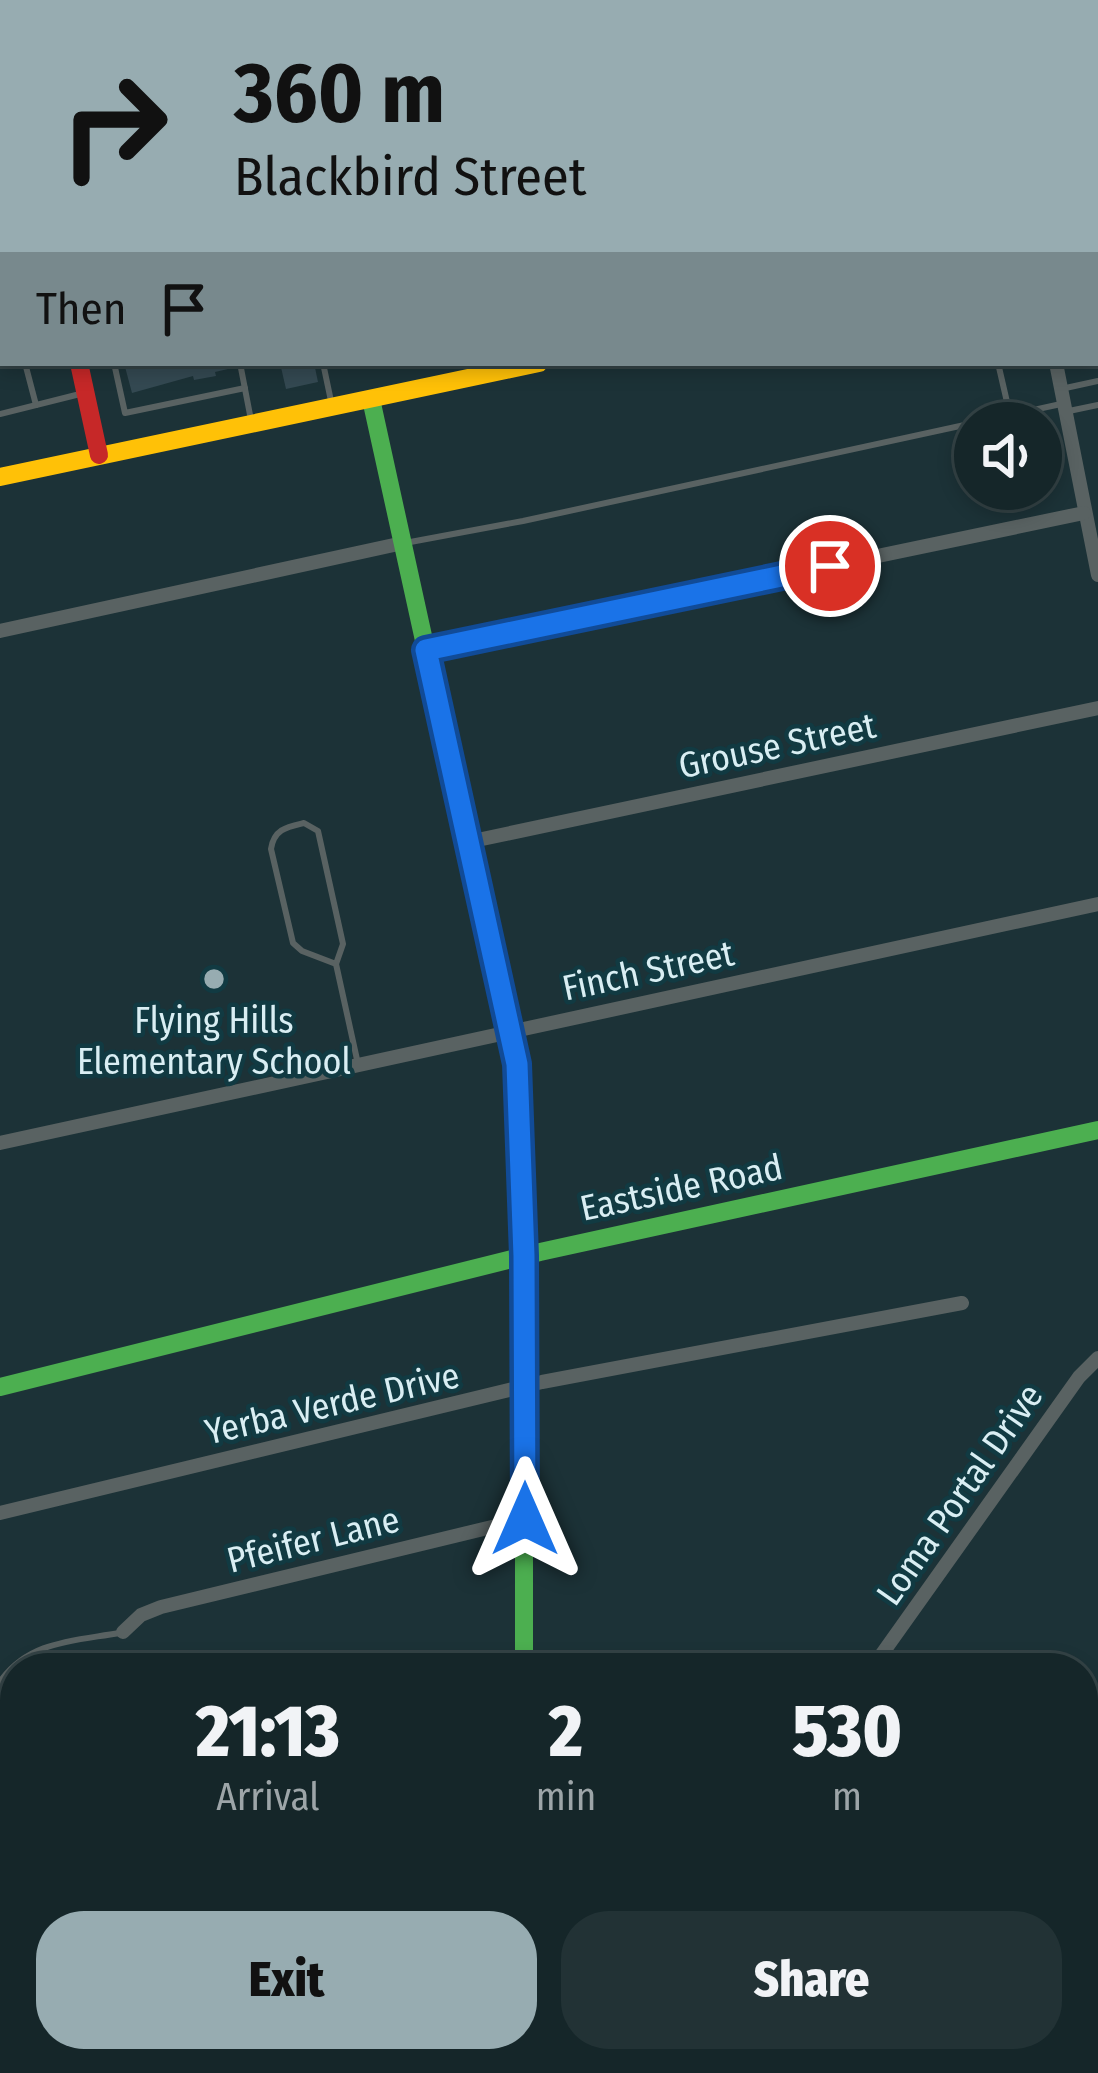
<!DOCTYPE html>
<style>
:root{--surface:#152629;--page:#223235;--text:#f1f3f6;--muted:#9da5a8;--line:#344346;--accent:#97acb1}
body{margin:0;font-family:"Fira Sans Condensed",sans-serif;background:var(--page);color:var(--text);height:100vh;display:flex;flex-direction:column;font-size:45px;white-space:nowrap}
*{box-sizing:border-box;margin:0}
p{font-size:39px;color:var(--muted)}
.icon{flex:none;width:66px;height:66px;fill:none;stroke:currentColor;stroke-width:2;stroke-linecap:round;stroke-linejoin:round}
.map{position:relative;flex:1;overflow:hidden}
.panel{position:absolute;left:0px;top:1653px;width:1098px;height:420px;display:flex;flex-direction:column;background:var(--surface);border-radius:48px 48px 0 0;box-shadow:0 6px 18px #0003,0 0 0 3px var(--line)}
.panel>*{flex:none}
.banner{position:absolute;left:0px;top:0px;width:1098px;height:366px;box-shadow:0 6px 18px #0003,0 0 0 3px var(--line);background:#97acb1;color:#111;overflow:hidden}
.controls{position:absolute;left:954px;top:402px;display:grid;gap:24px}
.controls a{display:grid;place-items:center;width:108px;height:108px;border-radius:50%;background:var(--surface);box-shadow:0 6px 18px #0003,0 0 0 3px var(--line);font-size:60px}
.pin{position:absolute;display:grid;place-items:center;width:102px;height:102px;color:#fff;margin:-51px;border:6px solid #fff;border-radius:50%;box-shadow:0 3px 12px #0007}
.me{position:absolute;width:132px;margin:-66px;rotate:0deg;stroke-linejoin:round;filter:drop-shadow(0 0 9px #0008)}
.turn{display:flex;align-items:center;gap:42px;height:252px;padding:0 36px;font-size:54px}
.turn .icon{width:156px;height:156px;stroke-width:2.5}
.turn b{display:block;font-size:84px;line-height:102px}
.then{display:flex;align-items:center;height:114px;padding:0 36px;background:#0003;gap:24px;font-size:45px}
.eta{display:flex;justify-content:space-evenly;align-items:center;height:204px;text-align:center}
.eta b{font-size:72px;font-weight:800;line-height:84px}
.action{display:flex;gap:24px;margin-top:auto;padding:24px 36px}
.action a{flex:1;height:138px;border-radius:48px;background:var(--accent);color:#111;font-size:48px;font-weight:800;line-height:138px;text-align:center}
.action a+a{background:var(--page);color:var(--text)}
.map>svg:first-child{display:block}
</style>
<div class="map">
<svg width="1098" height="2073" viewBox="0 0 1098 2073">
<rect width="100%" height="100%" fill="#1c3237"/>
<g fill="#344952">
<polygon points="124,363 227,363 228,369 215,372 216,376 194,380 193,376 132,393"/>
<polygon points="280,363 314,363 318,382 286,389"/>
</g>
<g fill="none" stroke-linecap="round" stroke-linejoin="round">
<g stroke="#596262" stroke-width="6">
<polyline points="57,0 58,3"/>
<polyline points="396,0 397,3"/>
<polyline points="470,0 470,3"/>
<polyline points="772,0 773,3"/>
<polyline points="825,0 825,3"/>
<polyline points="185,3 195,1"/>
<polyline points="0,52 3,51"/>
<polyline points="0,152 3,152"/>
<polyline points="1095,307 1098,322"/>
<polyline points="25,363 36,405"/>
<polyline points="114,363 125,413 245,388"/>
<polyline points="240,363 251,420"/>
<polyline points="323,363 331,401"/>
<polyline points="998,363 1010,415"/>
<polyline points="1061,389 1098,381"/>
<polyline points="1069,411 1098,405"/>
<polyline points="0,414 84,393"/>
<polyline points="405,543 523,521 1061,404"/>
<path d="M336,964l-34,-13 -9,-8 -22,-94c3,-20 16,-22 33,-26l14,8 25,113 -7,20 22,100"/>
<path d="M0,1682c28,-41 74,-41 119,-49"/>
</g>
<g stroke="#596262" stroke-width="14">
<polyline points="887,0 887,3"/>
<polyline points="0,93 3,92"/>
<polyline points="1056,363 1098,575"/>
<polyline points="0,631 403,543"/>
<polyline points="426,650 1084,513"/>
<polyline points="468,842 1098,708"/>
<polyline points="0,1143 1098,904"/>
<polyline points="0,1513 542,1382 962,1303"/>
<polyline points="123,1632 141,1615 161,1607 525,1519"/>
<polyline points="872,1668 1079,1377 1098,1358"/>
<polyline points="1083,1729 1098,1721"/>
<polyline points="0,1896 15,1902"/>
<polyline points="591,2058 598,2073"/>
</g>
<g stroke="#4caf50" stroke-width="18">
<polyline points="1,0 3,9"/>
<polyline points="371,399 517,1064 524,1256 524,1668"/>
<polyline points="0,1387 540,1252 1098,1130"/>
</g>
<g stroke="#ffc107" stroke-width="18">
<polyline points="1095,248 1098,248"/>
<polyline points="0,477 539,363"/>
</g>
<polyline stroke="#c62828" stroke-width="18" points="79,363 99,455"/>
</g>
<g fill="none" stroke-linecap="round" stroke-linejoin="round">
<g stroke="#114b97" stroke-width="30">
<polyline id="route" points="525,1519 524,1256 517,1064 426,650 830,566"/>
</g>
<use href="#route" stroke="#1a73e8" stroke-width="21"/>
</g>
<circle fill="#97acb1" stroke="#113a42" stroke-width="4.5" cx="214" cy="979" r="12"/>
<g text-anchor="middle" stroke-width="9" stroke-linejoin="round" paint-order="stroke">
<g font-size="36" fill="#d9eef3" stroke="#113a42">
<text transform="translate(777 745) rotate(-12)" y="13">Grouse Street</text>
<text transform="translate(648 970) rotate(-12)" y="13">Finch Street</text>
<text transform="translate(681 1187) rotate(-12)" y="13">Eastside Road</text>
<text transform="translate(332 1403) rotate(-13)" y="13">Yerba Verde Drive</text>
<text transform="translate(959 1494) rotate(-55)" y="13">Loma Portal Drive</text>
<text transform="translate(313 1539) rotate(-14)" y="13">Pfeifer Lane</text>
</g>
<g font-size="36" fill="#d9eef3" stroke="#113a42">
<text x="214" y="1033">Flying Hills<tspan x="214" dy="41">Elementary School</tspan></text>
</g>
</g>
</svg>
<div class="controls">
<a><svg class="icon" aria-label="sound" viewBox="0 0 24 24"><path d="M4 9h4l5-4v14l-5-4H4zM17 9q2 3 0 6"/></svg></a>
</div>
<div class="pin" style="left:830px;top:566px;background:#d93025"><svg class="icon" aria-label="arrive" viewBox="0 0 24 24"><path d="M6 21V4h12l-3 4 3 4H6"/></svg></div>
<svg class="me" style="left:525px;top:1519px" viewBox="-20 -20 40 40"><path d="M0-17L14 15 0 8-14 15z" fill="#1a73e8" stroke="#fff" stroke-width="4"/></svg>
<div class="banner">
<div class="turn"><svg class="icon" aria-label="right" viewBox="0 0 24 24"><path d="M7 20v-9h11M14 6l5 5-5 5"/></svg><div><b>360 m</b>Blackbird Street</div></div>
<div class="then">Then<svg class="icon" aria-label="arrive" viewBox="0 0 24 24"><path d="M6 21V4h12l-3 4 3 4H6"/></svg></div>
</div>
<section class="panel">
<div class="eta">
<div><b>21:13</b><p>Arrival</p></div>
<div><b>2</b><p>min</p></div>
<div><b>530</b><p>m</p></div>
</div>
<div class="action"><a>Exit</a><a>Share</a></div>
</section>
</div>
